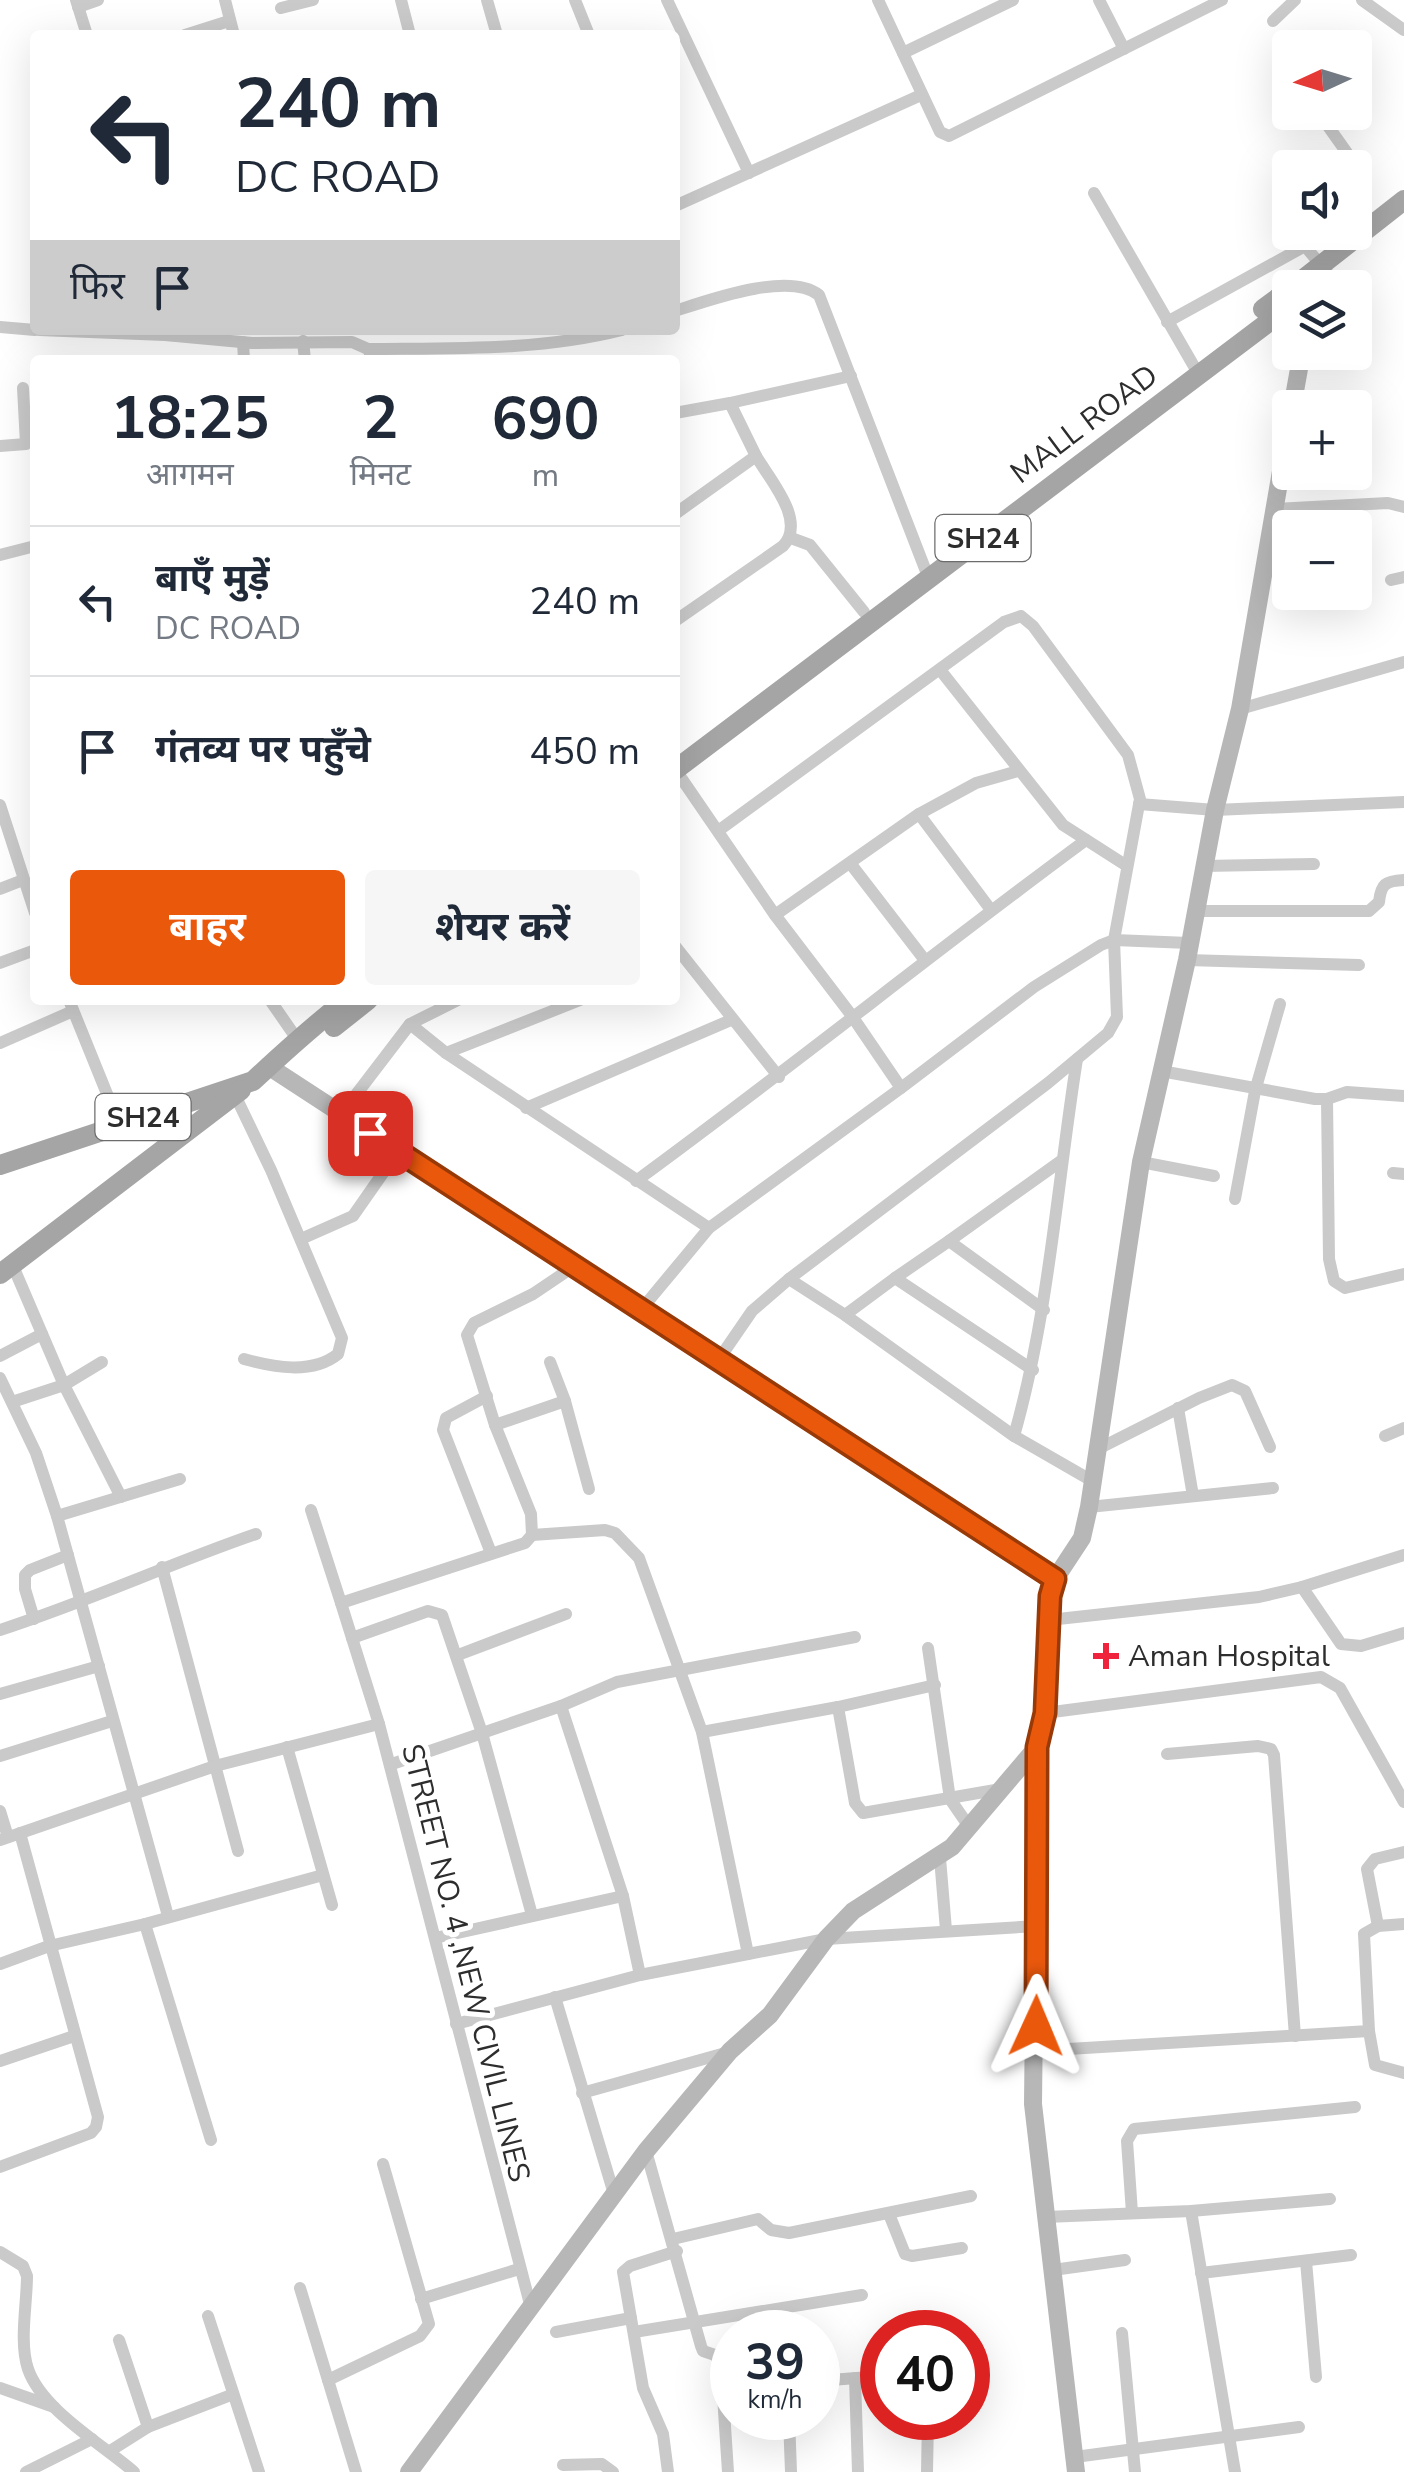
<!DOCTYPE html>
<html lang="hi">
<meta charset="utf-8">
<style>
:root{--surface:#fff;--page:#f6f6f7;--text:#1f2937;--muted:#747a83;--line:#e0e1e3;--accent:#ea580c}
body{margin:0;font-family:"Nunito Sans","Noto Sans Devanagari",sans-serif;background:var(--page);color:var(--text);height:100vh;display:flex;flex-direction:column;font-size:38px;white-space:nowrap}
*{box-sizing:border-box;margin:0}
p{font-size:32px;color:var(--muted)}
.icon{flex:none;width:55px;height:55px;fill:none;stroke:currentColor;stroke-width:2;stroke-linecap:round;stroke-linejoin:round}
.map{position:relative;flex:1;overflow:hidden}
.sheet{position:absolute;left:30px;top:355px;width:650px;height:650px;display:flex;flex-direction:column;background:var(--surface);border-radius:10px;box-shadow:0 10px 40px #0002}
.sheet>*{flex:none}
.hud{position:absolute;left:30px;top:30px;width:650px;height:305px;border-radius:10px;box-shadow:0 10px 40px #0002;background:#fff;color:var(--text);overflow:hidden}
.needle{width:65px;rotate:266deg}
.tools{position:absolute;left:1272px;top:30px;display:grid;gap:20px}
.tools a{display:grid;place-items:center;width:100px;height:100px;border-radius:10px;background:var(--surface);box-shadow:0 10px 40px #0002;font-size:50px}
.speed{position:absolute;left:710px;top:2310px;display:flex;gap:20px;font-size:50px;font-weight:700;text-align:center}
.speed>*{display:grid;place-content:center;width:130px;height:130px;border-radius:50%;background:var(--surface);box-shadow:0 10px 40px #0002;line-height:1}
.speed small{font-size:25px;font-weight:400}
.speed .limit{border:15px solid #d22;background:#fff;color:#111}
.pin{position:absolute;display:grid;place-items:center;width:85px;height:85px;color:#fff;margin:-42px;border-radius:20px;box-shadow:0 5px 15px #0006}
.me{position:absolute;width:110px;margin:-55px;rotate:1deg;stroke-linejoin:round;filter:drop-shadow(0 0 8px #0008)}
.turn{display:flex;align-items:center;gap:35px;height:210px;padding:0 40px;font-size:45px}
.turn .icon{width:130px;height:130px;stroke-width:2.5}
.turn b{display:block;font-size:70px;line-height:85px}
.then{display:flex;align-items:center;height:95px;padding:0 40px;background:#0003;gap:20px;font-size:38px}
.eta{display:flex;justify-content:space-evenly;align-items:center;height:170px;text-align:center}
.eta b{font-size:60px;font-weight:700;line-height:70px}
.button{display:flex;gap:20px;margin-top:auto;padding:20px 40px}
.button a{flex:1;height:115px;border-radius:10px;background:var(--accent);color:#fff;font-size:40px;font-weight:700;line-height:115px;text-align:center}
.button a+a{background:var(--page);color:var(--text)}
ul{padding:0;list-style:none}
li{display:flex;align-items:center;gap:30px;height:150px;padding:0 40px;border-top:2px solid var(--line)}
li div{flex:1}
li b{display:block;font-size:38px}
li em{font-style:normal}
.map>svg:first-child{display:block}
</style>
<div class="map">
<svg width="1404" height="2472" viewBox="0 0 1404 2472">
<rect width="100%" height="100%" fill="#fff"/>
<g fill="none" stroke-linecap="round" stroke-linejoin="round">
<g stroke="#cacaca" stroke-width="12">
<polyline points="76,0 87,35"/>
<polyline points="225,0 234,35"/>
<polyline points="401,0 410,35"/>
<polyline points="487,0 497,35"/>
<polyline points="575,0 589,35"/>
<polyline points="667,0 749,173"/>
<polyline points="878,0 940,132 949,136 1222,0"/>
<polyline points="1099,0 1124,49"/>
<polyline points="1362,0 1404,30"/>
<polyline points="78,7 98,0"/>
<polyline points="281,8 313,0"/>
<polyline points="1273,21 1295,0"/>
<polyline points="185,35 229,21"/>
<polyline points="903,53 1013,0"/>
<polyline points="1290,69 1290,70"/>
<polyline points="1318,112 1362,174 1355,193"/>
<polyline points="1094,193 1199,375"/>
<polyline points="675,206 921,95"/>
<polyline points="1305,246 1330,276"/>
<path d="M675,311c34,-11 114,-40 144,-16l110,284"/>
<polyline points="1167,322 1305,246 1318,232"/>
<polyline points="0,327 35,330"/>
<polyline points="39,330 165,335 252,343 352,342 368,349 373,360"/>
<polyline points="303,341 305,360"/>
<polyline points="243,342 244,360"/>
<path d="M368,349c85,-1 171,2 254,-19"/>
<polyline points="730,403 851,376"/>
<polyline points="675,413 730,403 756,456"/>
<polyline points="0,446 26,444 23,388"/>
<polyline points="1275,509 1388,503 1404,507"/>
<path d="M675,514l81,-58c14,24 51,65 27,90l-108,75"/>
<polyline points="791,538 810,545 864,612"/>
<polyline points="0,555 35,546"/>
<polyline points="1391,580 1404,577"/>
<polyline points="941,671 1063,825 1127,866"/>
<polyline points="1240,709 1404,662"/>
<polyline points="1139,804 1215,810 1404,802"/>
<polyline points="0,805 35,913"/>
<polyline points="718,831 1004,622 1021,616 1033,626 1128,755 1140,799 1114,940 1117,1017 1108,1033 1048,1083 789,1279"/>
<polyline points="850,863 924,959"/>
<polyline points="1203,866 1314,864"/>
<polyline points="0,889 23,880"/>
<polyline points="991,910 919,814 976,783 1018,771"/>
<path d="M1195,911h174l10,-9c2,-18 6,-21 25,-22"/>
<polyline points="775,915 919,814"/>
<polyline points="675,946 779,1077"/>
<polyline points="1187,960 1359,965"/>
<polyline points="0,963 35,950"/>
<polyline points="69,1000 120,1126"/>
<polyline points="270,1000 297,1039"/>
<polyline points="410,1024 446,1053 709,1228"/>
<polyline points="0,1043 73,1011"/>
<polyline points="446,1053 580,1000"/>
<path d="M1077,1059c-20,126 -28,254 -63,377l80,46"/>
<polyline points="1161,1071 1315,1099 1327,1099 1347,1092 1404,1096"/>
<polyline points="901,1088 1034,987 1101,945 1114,940 1189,943"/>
<path d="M235,1095l36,75 71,168 -4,16c-26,21 -65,13 -94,5"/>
<polyline points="1327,1099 1329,1259 1334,1281 1345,1288 1404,1274"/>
<polyline points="526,1108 731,1020"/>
<polyline points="342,1113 410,1024 458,1000"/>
<polyline points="1141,1162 1214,1176"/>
<polyline points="1393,1173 1404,1174"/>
<path d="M636,1181c152,-111 298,-229 450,-341"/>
<polyline points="1235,1199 1255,1091 1280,1004"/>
<polyline points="301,1239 353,1216 397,1153"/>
<polyline points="949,1241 1061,1161"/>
<polyline points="13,1266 64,1385 121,1497"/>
<polyline points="895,1278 949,1241 1044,1310"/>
<polyline points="640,1311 709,1228 901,1088 852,1016 775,915 675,769"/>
<polyline points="845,1315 895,1278 1033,1370"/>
<polyline points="0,1356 42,1334"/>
<polyline points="719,1359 752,1311 789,1279 845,1315 1014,1436"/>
<polyline points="550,1362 565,1401 589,1489"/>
<polyline points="0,1378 36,1453 57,1516 168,1916"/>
<polyline points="487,1396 446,1418 443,1430 491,1553"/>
<polyline points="12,1402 64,1385 102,1362"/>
<polyline points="1178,1408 1193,1496"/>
<polyline points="495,1425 565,1401"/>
<polyline points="1385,1436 1404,1428"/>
<polyline points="1098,1449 1199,1398 1232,1385 1245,1391 1270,1447"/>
<polyline points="1089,1507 1273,1488"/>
<polyline points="311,1510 341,1603"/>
<polyline points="57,1516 180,1479"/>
<polyline points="162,1567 238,1851"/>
<polyline points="1302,1587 1341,1644 1361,1646 1404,1633"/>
<polyline points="34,1619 25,1589 25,1575 30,1570 68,1555"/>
<polyline points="1049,1620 1259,1597 1302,1587 1404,1555"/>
<path d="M0,1630c87,-28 169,-66 256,-96"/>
<polyline points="352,1638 428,1611 442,1615 482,1733 532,1915"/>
<polyline points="928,1648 950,1799 970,1828"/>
<polyline points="458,1655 566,1614"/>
<polyline points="0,1694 99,1666"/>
<polyline points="561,1706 623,1896 640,1975"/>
<polyline points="838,1707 855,1803 863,1813 1001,1789"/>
<polyline points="1045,1713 1321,1677 1340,1688 1404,1802"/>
<polyline points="379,1724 341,1603 525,1543 532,1535 531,1514 495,1425 467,1335 474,1323 533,1294 573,1267"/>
<polyline points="702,1732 838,1707 935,1685"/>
<polyline points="287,1747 332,1905"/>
<polyline points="1167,1754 1258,1746 1271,1749 1274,1755 1295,2036"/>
<polyline points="0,1756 112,1721"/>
<polyline points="392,1764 561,1706 617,1682 855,1637"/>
<polyline points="0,1811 8,1837"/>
<polyline points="0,1840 215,1766 379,1724 531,2308"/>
<polyline points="940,1858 946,1930"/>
<polyline points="145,1924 211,2140"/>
<polyline points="1378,1926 1367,1869 1375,1859 1404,1852"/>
<polyline points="435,1938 623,1896"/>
<polyline points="748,1954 826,1939 1037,1926"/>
<polyline points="0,1964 49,1946 145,1924 323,1875"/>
<polyline points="555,1997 614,2194"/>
<polyline points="456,2024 640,1975 748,1954 702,1732 639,1558 615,1533 605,1530 532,1535"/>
<polyline points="1369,2031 1375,2065 1404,2073"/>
<polyline points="1035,2051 1369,2031 1364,1934 1378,1926 1404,1924"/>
<polyline points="0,2061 74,2036"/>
<polyline points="582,2093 729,2052"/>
<polyline points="646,2151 701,2346 703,2351 715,2355 721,2365 728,2472"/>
<polyline points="0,2167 91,2133 96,2127 98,2117 20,1833"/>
<polyline points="1191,2211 1235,2472"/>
<polyline points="1132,2213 1127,2141 1134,2129 1355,2107"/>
<polyline points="889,2214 905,2254 912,2256 962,2248"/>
<polyline points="1046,2217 1191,2211 1330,2199"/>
<polyline points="673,2239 758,2219 771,2230 789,2233 971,2196"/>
<path d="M0,2252l23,14 4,10c0,28 -8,66 1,93 14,41 74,75 106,103"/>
<polyline points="1306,2261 1316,2377"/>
<polyline points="1053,2270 1125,2260"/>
<polyline points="1201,2273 1351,2255"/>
<polyline points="300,2288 356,2472"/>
<polyline points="421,2299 519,2269"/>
<polyline points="208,2316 259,2472"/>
<polyline points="556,2332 631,2318"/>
<polyline points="634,2332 862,2295"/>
<polyline points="1122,2333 1135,2472"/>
<polyline points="119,2340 148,2427"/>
<polyline points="855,2378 858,2472"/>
<polyline points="328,2380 420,2336 429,2324 383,2164"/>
<polyline points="818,2381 882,2376"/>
<polyline points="0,2388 54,2407"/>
<polyline points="789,2418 791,2472"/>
<polyline points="110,2451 148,2427 231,2395"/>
<polyline points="1075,2457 1299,2427"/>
<polyline points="563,2465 602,2464 613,2472"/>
<polyline points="26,2472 92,2439"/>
<polyline points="668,2472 663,2434 643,2388 623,2272 630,2266 677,2251"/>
<polyline points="927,2472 928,2418"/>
</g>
<g stroke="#b7b7b7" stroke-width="18">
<polyline points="1292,408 1302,352"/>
<polyline points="268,1066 1055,1579"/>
<polyline points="409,2472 646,2151 730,2051 770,2015 826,1939 853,1911 952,1847 1037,1747"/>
<polyline points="1076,2472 1033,2104 1037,1747 1045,1713 1050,1596 1055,1579 1082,1538 1089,1507 1141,1162 1187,960 1215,810 1240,709 1290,419"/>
</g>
<g stroke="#a5a5a5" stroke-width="20">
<polyline points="1292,288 1404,200"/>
<polyline points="1263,309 1290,289"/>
<polyline points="675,770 1290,306"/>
<polyline points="334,1027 368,1000"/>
<path d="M0,1165l253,-84c30,-28 60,-55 93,-81"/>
<polyline points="0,1274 241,1090"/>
</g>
</g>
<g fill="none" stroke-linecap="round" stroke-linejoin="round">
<g stroke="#983908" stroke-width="25">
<polyline id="route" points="370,1133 1055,1579 1050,1596 1045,1713 1037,1747 1036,2026"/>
</g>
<use href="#route" stroke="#ea580c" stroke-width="18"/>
</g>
<path fill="#f0233d" stroke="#fff" stroke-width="4" d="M1101 1641h10v10h10v10h-10v10h-10v-10h-10v-10h10z"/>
<g text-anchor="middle" stroke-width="10" stroke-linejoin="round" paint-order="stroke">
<g fill="#fff" stroke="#6c6c6c" stroke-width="2.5">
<rect x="935.5" y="515" width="95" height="46" rx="8"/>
<rect x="95.5" y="1094" width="95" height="46" rx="8"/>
</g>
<g font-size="28" font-weight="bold" fill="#2d2d2d">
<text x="983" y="548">SH24</text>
<text x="143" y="1127">SH24</text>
</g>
<g font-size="30" fill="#2d2d2d" stroke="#fff">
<text transform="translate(1084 424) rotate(-37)" y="10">MALL ROAD</text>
<text transform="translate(466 1963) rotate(76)" y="10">STREET NO. 4 ,NEW CIVIL LINES</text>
</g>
<g font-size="30" fill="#2d2d2d" stroke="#fff" text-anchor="start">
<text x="1128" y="1666">Aman Hospital</text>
</g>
</g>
</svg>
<div class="tools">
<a><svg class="needle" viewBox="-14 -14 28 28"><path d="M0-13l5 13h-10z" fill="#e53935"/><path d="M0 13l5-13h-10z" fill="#747a83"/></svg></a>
<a><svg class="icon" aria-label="sound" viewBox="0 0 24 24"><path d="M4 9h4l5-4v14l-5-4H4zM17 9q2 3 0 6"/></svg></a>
<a><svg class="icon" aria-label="layers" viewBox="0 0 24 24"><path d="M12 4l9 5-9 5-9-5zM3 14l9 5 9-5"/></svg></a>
<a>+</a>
<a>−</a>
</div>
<div class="speed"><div>39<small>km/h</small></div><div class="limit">40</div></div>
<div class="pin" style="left:370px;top:1133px;background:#d93025"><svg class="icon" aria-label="arrive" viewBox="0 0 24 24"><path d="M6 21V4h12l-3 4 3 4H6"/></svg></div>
<svg class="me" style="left:1036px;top:2026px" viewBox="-20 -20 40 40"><path d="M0-17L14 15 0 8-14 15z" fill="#ea580c" stroke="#fff" stroke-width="4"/></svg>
<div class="hud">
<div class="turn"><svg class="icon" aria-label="left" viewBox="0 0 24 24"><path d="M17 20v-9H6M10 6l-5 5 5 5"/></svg><div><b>240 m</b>DC ROAD</div></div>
<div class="then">फिर<svg class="icon" aria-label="arrive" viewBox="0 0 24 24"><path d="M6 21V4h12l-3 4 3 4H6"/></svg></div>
</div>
<section class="sheet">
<div class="eta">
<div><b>18:25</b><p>आगमन</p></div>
<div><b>2</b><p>मिनट</p></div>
<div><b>690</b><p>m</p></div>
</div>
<ul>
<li><svg class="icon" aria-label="left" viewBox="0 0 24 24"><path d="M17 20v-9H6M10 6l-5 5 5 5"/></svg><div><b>बाएँ मुड़ें</b><p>DC ROAD</p></div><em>240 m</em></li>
<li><svg class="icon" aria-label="arrive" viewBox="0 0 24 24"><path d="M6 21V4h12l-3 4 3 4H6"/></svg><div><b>गंतव्य पर पहुँचे</b></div><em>450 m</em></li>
</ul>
<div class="button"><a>बाहर</a><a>शेयर करें</a></div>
</section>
</div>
